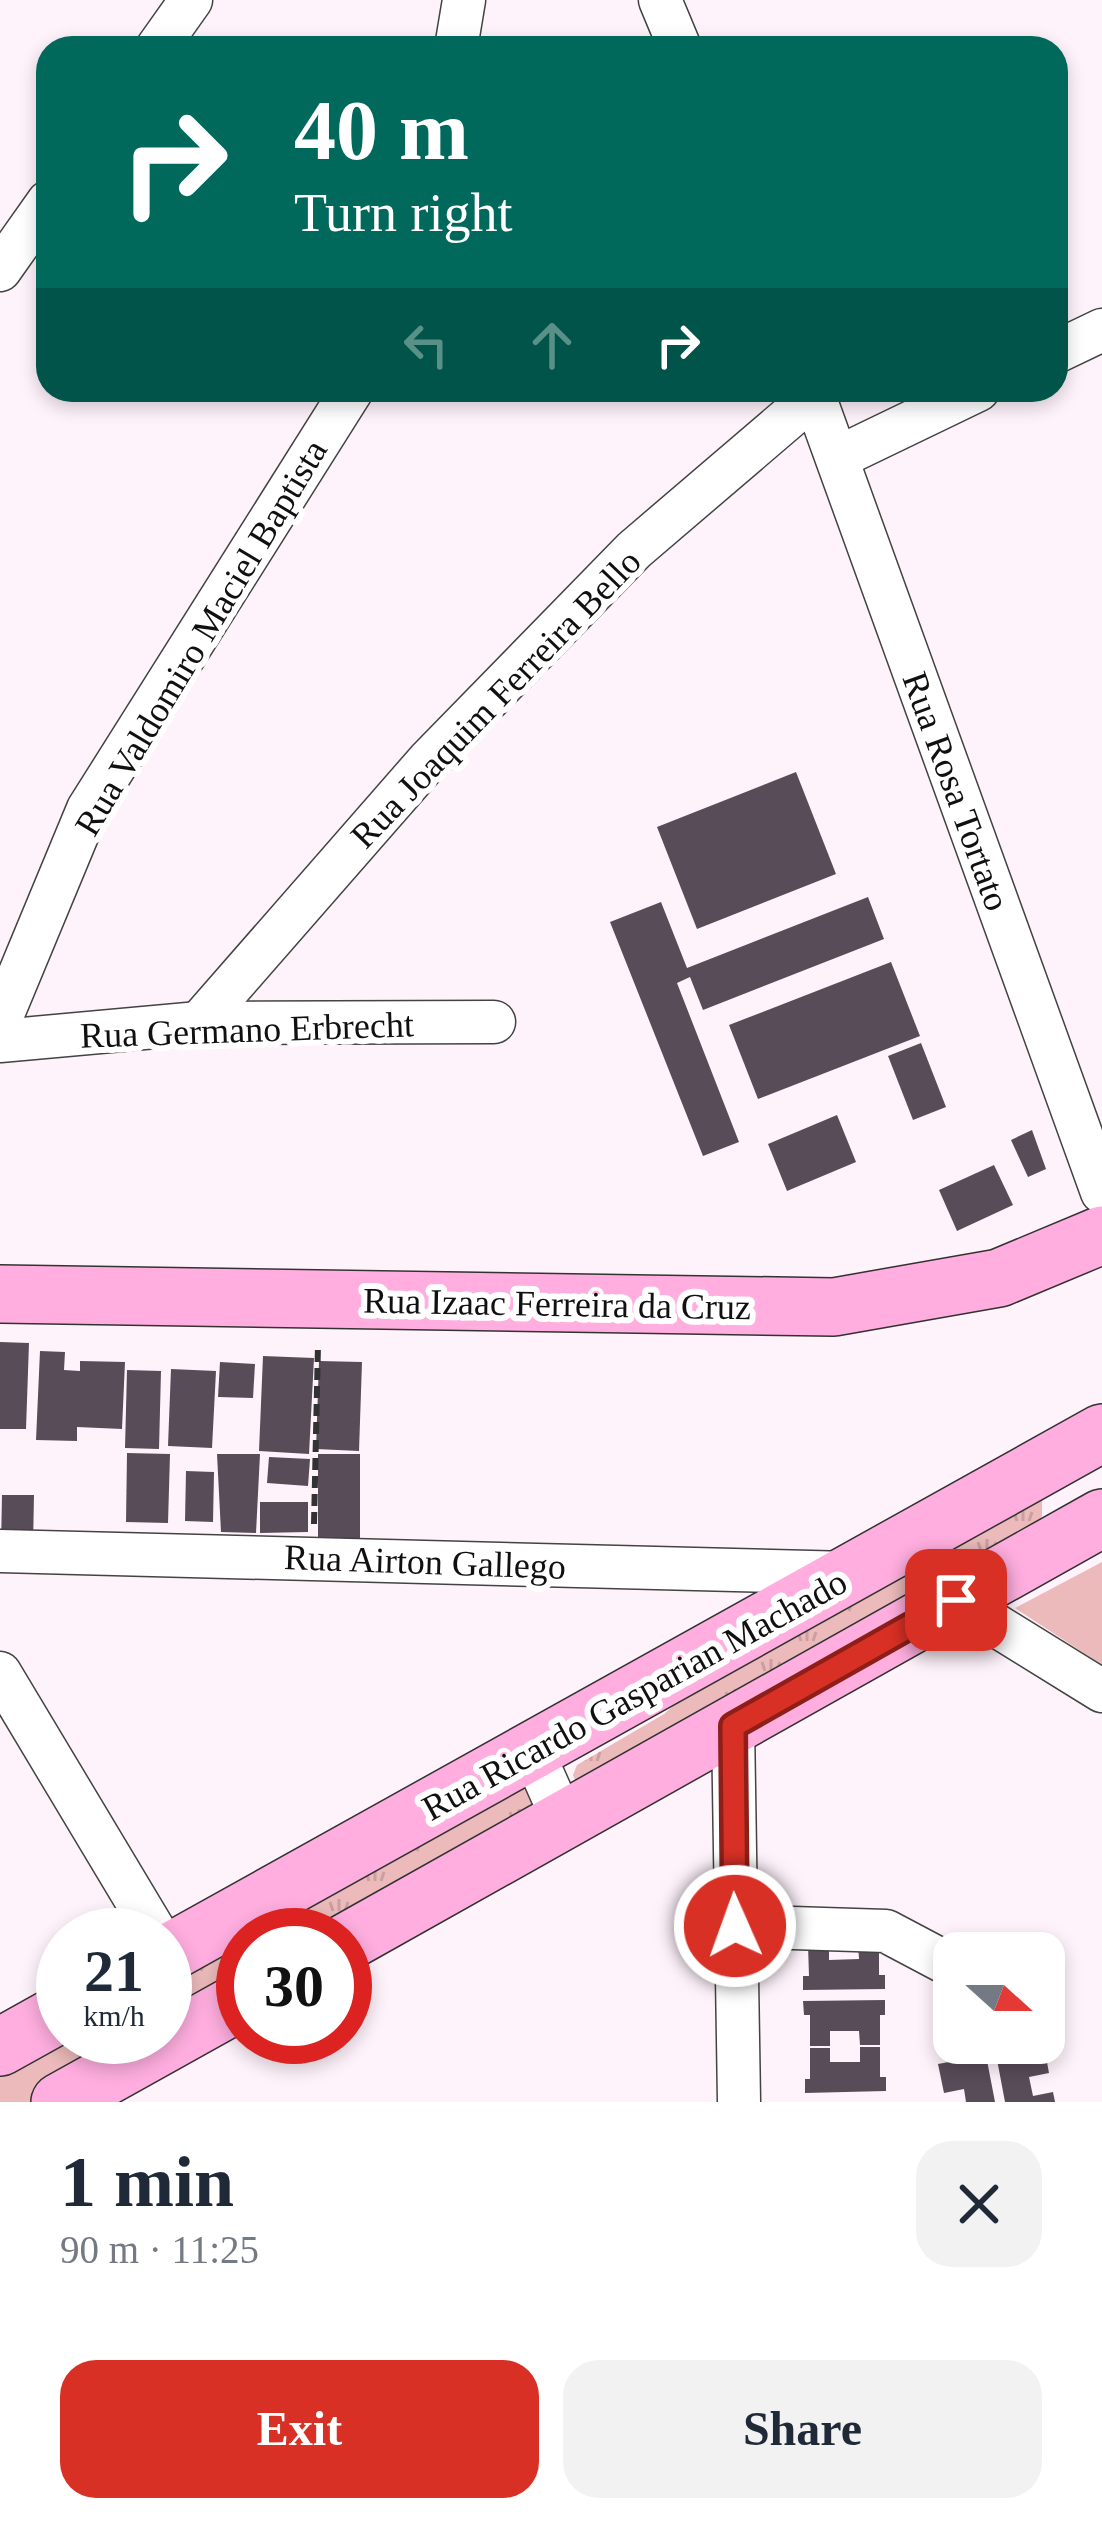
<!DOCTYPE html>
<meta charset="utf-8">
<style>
:root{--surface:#fff;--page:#f2f2f3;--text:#1f2937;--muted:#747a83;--accent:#d93025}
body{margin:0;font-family:"Times New Roman",serif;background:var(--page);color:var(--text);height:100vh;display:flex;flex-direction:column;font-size:45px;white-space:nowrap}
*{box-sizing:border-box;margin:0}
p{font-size:39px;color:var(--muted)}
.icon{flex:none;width:66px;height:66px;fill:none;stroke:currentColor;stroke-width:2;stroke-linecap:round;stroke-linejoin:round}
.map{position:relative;height:2102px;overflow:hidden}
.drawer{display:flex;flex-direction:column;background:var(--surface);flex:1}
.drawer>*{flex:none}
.hud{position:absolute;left:36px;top:36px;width:1032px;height:366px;border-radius:36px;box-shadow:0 6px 18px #0003;background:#00695c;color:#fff;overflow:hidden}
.needle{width:78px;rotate:111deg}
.controls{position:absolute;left:933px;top:1932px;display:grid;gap:24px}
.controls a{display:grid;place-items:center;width:132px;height:132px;border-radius:24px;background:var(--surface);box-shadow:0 6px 18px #0003;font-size:60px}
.speed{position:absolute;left:36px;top:1908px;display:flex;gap:24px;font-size:60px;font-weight:700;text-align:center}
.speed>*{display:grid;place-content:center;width:156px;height:156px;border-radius:50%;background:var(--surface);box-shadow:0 6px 18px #0003;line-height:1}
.speed small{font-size:30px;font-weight:400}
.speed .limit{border:18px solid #d22;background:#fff;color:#111}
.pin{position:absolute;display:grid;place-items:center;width:102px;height:102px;color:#fff;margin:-51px;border-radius:24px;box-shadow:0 6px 18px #0006}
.me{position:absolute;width:132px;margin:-66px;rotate:358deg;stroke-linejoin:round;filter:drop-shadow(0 0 9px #0008)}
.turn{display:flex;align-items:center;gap:42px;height:252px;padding:0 60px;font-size:54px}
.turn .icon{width:156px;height:156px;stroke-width:2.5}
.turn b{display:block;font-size:84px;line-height:102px}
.lanes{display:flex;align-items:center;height:114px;padding:0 60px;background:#0003;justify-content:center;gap:60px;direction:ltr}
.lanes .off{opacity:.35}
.round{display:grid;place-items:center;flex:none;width:126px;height:126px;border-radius:36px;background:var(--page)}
.overview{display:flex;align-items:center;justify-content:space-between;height:204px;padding:0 60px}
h1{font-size:72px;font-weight:800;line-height:90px}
.button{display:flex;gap:24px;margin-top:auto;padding:24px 60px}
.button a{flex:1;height:138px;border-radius:36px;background:var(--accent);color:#fff;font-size:48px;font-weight:800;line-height:138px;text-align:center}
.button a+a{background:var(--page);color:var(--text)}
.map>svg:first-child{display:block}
</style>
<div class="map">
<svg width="1102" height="2102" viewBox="0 0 1102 2102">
<defs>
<pattern id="grass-tufts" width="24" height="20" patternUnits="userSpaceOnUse" patternTransform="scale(3)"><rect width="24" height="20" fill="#ecbabb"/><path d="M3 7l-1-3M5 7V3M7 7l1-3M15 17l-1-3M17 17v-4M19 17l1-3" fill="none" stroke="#c99fa0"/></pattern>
</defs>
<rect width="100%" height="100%" fill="#fff3fb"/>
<g fill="url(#grass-tufts)">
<polygon points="1042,1497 1042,1516 1035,1526 579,1792 573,1775 577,1765 664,1714 720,1664"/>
<polygon points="526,1776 544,1812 331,1935 243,1935 243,1984 165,2028 165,1976"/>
<polygon points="63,2037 148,2037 32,2102 0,2102 0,2068"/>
</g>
<polygon fill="#ecbabb" points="1102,1562 1102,1665 1015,1608"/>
<g fill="#584c59">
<polygon points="796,772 836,874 697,929 657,827"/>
<polygon points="868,897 884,939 703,1010 690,977 677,983 739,1142 703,1156 610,922 661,902 687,968"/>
<polygon points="891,962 920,1036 758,1099 729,1025"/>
<polygon points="921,1043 946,1107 913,1120 888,1056"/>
<polygon points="837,1115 856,1162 787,1191 768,1144"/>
<polygon points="1032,1130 1046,1169 1028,1177 1011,1140"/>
<polygon points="994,1165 1013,1205 957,1231 939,1190"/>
<polygon points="0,1342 29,1343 26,1429 0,1429"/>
<polygon points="40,1351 65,1352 64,1370 80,1371 80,1361 125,1362 122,1429 77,1427 77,1441 36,1440"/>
<polygon points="263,1356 314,1358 309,1454 259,1451"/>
<polygon points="319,1361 362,1362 359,1451 316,1449"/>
<polygon points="220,1362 255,1364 253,1398 218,1397"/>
<polygon points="171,1369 216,1371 212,1448 168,1446"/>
<polygon points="127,1370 161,1371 159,1449 125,1448"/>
<polygon points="127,1453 170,1454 168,1523 126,1522"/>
<polygon points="217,1454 260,1454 256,1533 221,1532"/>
<polygon points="318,1454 360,1454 360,1539 318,1540"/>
<polygon points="269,1457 310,1459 308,1486 267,1483"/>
<polygon points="186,1471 214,1472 213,1522 185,1521"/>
<polygon points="2,1495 34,1495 33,1546 1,1546"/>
<polygon points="260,1502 308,1502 308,1532 260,1533"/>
<polygon points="858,1944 879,1945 879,1975 885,1975 885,1989 803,1990 803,1976 809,1976 808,1945 829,1945 829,1960 859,1959"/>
<polygon points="885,2000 885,2015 880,2015 880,2045 860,2045 859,2031 830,2031 830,2046 810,2046 810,2015 804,2015 803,2001"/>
<polygon points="1007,2046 1009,2053 1044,2046 1049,2073 1029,2077 1033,2096 1053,2092 1055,2102 1005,2102 995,2049"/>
<polygon points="860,2047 880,2047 880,2077 886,2077 886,2091 805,2093 805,2079 810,2079 810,2048 830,2048 830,2062 860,2062"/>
<polygon points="985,2050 995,2102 966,2102 964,2089 944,2093 938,2064 970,2058 969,2053"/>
</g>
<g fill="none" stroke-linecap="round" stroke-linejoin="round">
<g stroke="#434343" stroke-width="45">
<g id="street">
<polyline points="660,0 680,48"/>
<polyline points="157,48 191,0"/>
<polyline points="456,48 464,0"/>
<polyline points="0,270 48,202"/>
<polyline points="1056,352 1102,330"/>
<polyline points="812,390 1102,1192"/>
<polyline points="837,458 978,390"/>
<polyline points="0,1021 88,809 352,390"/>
<polyline points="199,1023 428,761 634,550 814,396"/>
<polyline points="0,1041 199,1023 494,1022"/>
<polyline points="0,1551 850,1573"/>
<polyline points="955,1600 1102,1691"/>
<polyline points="0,1673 157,1935"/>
<polyline points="733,1725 739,2102"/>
<polyline points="532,1750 563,1820"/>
<polyline points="735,1926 886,1931 954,1967"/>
</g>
</g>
<g stroke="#323232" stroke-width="60">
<g id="secondary">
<polyline points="0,1294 834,1307 999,1278 1102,1235"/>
<polyline points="345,1943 1102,1518"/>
<polyline points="165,1955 1102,1433"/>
<polyline points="0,2047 63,2012"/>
<polyline points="60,2102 243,2000"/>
</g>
</g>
<polyline stroke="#323232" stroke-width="6" stroke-dasharray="12 6" stroke-linecap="butt" points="314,1524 318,1345"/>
<use href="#street" stroke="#fff" stroke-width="42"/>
<use href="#secondary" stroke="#ffaedf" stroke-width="57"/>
</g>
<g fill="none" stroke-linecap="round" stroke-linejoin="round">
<g stroke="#8d1f18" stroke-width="30">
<polyline id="route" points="735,1926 733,1726 956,1600"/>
</g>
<use href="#route" stroke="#d93025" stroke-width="21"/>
</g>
<g text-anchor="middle" stroke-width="12" stroke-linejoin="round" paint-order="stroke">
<g font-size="36" fill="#101010" stroke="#fff">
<text transform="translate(200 637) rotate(-59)" y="13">Rua Valdomiro Maciel Baptista</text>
<text transform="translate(495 698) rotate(-46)" y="13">Rua Joaquim Ferreira Bello</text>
<text transform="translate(957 791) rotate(70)" y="13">Rua Rosa Tortato</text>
<text transform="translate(247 1029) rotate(-2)" y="13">Rua Germano Erbrecht</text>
<text transform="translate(557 1303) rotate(1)" y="13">Rua Izaac Ferreira da Cruz</text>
<text transform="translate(425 1561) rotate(2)" y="13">Rua Airton Gallego</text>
<text transform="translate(634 1694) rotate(-29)" y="13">Rua Ricardo Gasparian Machado</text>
</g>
</g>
</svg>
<div class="controls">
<a><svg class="needle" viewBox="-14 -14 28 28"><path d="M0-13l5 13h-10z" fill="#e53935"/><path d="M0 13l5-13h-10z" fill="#747a83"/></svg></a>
</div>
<div class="speed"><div>21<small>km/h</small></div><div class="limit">30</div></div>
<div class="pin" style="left:956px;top:1600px;background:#d93025"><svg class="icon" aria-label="arrive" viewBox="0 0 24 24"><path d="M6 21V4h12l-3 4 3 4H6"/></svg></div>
<svg class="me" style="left:735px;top:1926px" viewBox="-20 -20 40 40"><circle r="17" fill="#d93025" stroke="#fff" stroke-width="3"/><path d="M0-11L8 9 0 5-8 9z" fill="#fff"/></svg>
<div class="hud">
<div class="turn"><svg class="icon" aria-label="right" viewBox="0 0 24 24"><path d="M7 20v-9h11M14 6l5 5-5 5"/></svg><div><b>40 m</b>Turn right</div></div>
<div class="lanes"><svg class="icon off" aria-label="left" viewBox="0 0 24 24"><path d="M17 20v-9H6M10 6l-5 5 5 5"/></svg><svg class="icon off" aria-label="ahead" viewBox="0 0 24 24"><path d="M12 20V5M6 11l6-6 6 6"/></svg><svg class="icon" aria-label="right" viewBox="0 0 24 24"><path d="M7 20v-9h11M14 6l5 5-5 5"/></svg></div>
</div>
</div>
<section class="drawer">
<div class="overview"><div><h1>1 min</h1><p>90 m · 11:25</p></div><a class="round"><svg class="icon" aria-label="close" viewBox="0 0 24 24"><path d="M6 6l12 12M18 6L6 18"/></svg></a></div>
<div class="button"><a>Exit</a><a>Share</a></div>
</section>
